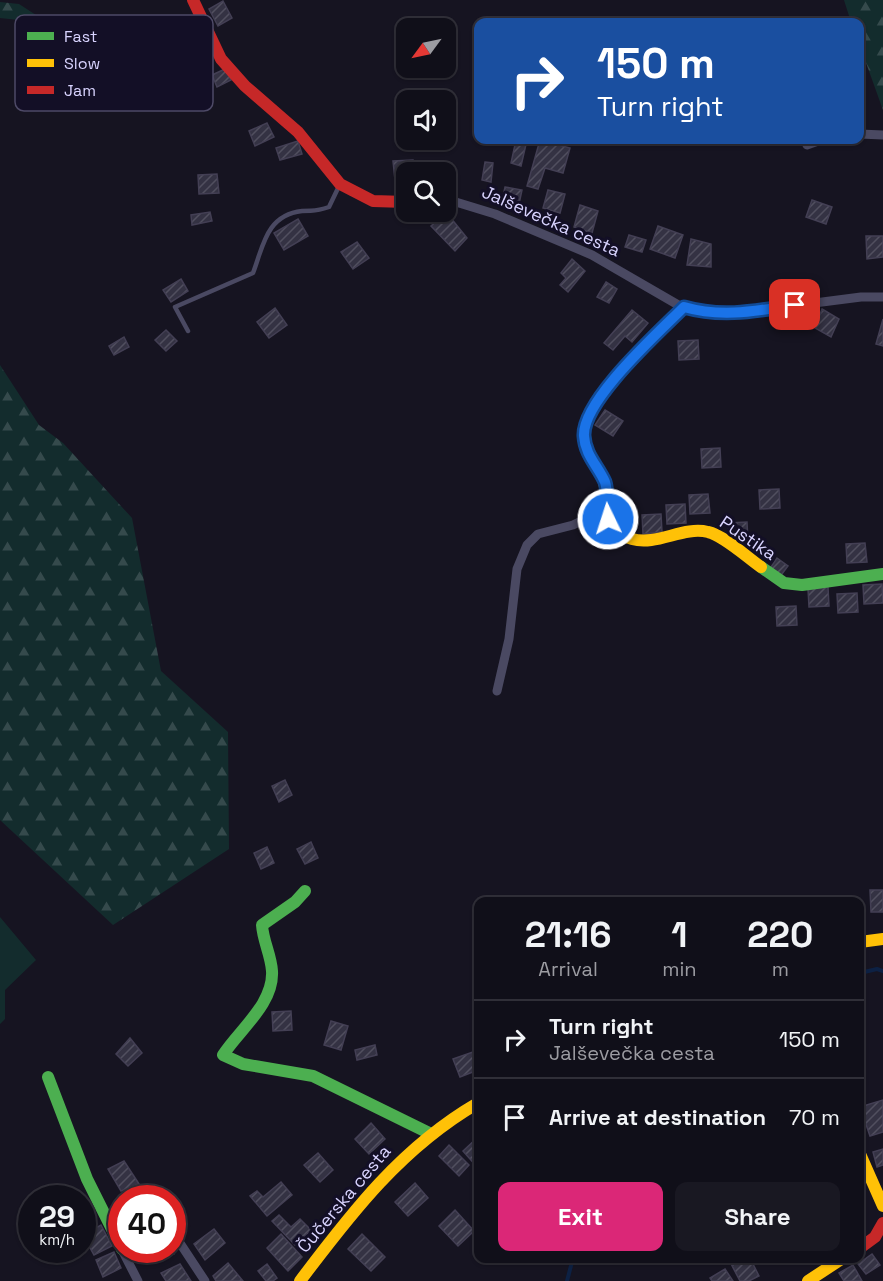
<!DOCTYPE html>
<meta charset="utf-8">
<style>
:root{--surface:#100f19;--page:#191822;--text:#f1f3f6;--muted:#9c9ca2;--line:#302f38;--accent:#db2777}
body{margin:0;font-family:"Space Grotesk",sans-serif;background:var(--page);color:var(--text);height:100vh;display:flex;flex-direction:column;font-size:22px;white-space:nowrap}
*{box-sizing:border-box;margin:0}
p{font-size:20px;color:var(--muted)}
.icon{flex:none;width:33px;height:33px;fill:none;stroke:currentColor;stroke-width:2;stroke-linecap:round;stroke-linejoin:round}
.map{position:relative;flex:1;overflow:hidden}
.sheet{position:absolute;left:474px;top:897px;width:390px;height:366px;display:flex;flex-direction:column;background:var(--surface);border-radius:12px;box-shadow:0 2px 4px #0004,0 0 0 2px var(--line)}
.sheet>*{flex:none}
.guide{position:absolute;left:474px;top:18px;width:390px;height:126px;border-radius:12px;box-shadow:0 2px 4px #0004,0 0 0 2px var(--line);background:#1a4fa0;color:#fff;overflow:hidden}
.needle{width:39px;rotate:237deg}
.buttons{position:absolute;left:396px;top:18px;display:grid;gap:12px}
.buttons a{display:grid;place-items:center;width:60px;height:60px;border-radius:12px;background:var(--surface);box-shadow:0 2px 4px #0004,0 0 0 2px var(--line);font-size:30px}
.speed{position:absolute;left:18px;top:1185px;display:flex;gap:12px;font-size:30px;font-weight:700;text-align:center}
.speed>*{display:grid;place-content:center;width:78px;height:78px;border-radius:50%;background:var(--surface);box-shadow:0 2px 4px #0004,0 0 0 2px var(--line);line-height:1}
.speed small{font-size:15px;font-weight:400}
.speed .limit{border:9px solid #d22;background:#fff;color:#111}
.pin{position:absolute;display:grid;place-items:center;width:51px;height:51px;color:#fff;margin:-26px;border-radius:12px;box-shadow:0 3px 9px #0006}
.me{position:absolute;width:66px;margin:-33px;rotate:356deg;stroke-linejoin:round;filter:drop-shadow(0 0 4px #0008)}
.turn{display:flex;align-items:center;gap:21px;height:126px;padding:0 24px;font-size:27px}
.turn .icon{width:78px;height:78px;stroke-width:2.5}
.turn b{display:block;font-size:42px;line-height:51px}
.eta{display:flex;justify-content:space-evenly;align-items:center;height:102px;text-align:center}
.eta b{font-size:36px;font-weight:700;line-height:42px}
.primary-button{display:flex;gap:12px;margin-top:auto;padding:12px 24px}
.primary-button a{flex:1;height:69px;border-radius:12px;background:var(--accent);color:#fff;font-size:24px;font-weight:700;line-height:69px;text-align:center}
.primary-button a+a{background:var(--page);color:var(--text)}
ul{padding:0;list-style:none}
li{display:flex;align-items:center;gap:18px;height:78px;padding:0 24px;border-top:2px solid var(--line)}
li div{flex:1}
li b{display:block;font-size:22px}
li em{font-style:normal}
.map>svg:first-child{display:block}
</style>
<div class="map">
<svg width="883" height="1281" viewBox="0 0 883 1281">
<defs>
<pattern id="forest-firs" width="22" height="20" patternUnits="userSpaceOnUse" patternTransform="scale(1.5)"><rect width="22" height="20" fill="#132c2d"/><path d="M5 1l3.5 6h-7zM16 11l3.5 6h-7z" fill="#354a4c"/></pattern>
<pattern id="building-hatch" width="6" height="6" patternUnits="userSpaceOnUse" patternTransform="scale(1.5)"><rect width="6" height="6" fill="#343243"/><path d="M-1 1l2-2M0 6l6-6M5 7l2-2" fill="none" stroke="#514f5f"/></pattern>
</defs>
<rect width="100%" height="100%" fill="#161421"/>
<polygon fill="#132c2d" points="0,917 36,960 5,990 5,1019 0,1024"/>
<g fill="url(#forest-firs)">
<polygon points="844,0 883,0 883,110 860,46 860,22 851,22"/>
<polygon points="0,2 19,4 39,17 39,28 33,28 19,20 0,18"/>
<polygon points="0,365 39,425 63,443 132,518 161,671 228,732 229,849 113,925 0,820"/>
</g>
<g fill="none" stroke-linecap="round" stroke-linejoin="round">
<g stroke="#0d2144" stroke-width="4">
<polyline points="860,973 877,969 883,971"/>
<polyline points="567,1281 573,1258"/>
</g>
</g>
<g fill="url(#building-hatch)" stroke="#433f54" stroke-width="1.5">
<polygon points="223,1 232,18 218,26 209,9"/>
<polygon points="225,69 231,80 217,87 212,75"/>
<polygon points="267,123 274,137 255,146 249,131"/>
<polygon points="516,140 527,140 521,166 511,163"/>
<polygon points="540,140 570,148 563,173 545,168 538,189 527,186"/>
<polygon points="298,141 302,154 280,160 276,148"/>
<polygon points="413,160 414,172 406,172 406,179 395,180 393,161"/>
<polygon points="485,162 493,163 491,182 482,180"/>
<polygon points="217,174 219,193 199,194 198,175"/>
<polygon points="505,187 522,190 519,204 502,201"/>
<polygon points="548,190 565,194 560,213 543,208"/>
<polygon points="812,200 832,207 826,224 806,217"/>
<polygon points="580,205 598,211 592,233 574,227"/>
<polygon points="210,212 212,221 192,225 191,215"/>
<polygon points="446,212 467,238 455,251 431,226"/>
<polygon points="298,219 308,236 284,250 274,233"/>
<polygon points="658,226 683,235 675,258 650,249"/>
<polygon points="629,235 646,240 642,252 625,247"/>
<polygon points="866,236 883,236 883,257 867,259"/>
<polygon points="691,239 711,244 711,267 687,265"/>
<polygon points="357,242 369,258 353,269 341,252"/>
<polygon points="572,259 585,271 568,292 560,285 566,278 561,273"/>
<polygon points="181,279 188,291 171,302 163,290"/>
<polygon points="606,282 617,289 609,303 597,297"/>
<polygon points="275,308 287,325 269,338 257,322"/>
<polygon points="822,309 839,319 831,337 815,328"/>
<polygon points="632,310 648,323 632,342 625,336 613,350 604,343"/>
<polygon points="883,319 883,346 876,344"/>
<polygon points="166,330 177,341 166,351 155,340"/>
<polygon points="124,337 129,347 114,355 109,346"/>
<polygon points="698,340 699,359 679,360 678,341"/>
<polygon points="605,410 623,421 613,436 595,425"/>
<polygon points="720,448 721,467 702,468 701,449"/>
<polygon points="779,489 780,508 760,509 759,490"/>
<polygon points="708,494 710,513 690,514 689,495"/>
<polygon points="685,504 686,523 667,524 666,505"/>
<polygon points="661,514 662,532 643,534 642,515"/>
<polygon points="747,522 748,541 729,542 728,523"/>
<polygon points="865,543 867,562 847,563 846,544"/>
<polygon points="777,558 788,566 779,578 769,570"/>
<polygon points="882,584 883,603 864,604 863,585"/>
<polygon points="828,587 829,606 809,607 808,589"/>
<polygon points="857,593 858,612 838,613 837,594"/>
<polygon points="796,606 797,625 777,626 776,607"/>
<polygon points="285,780 292,795 279,802 272,786"/>
<polygon points="311,842 318,858 305,864 297,849"/>
<polygon points="267,847 274,863 261,869 254,853"/>
<polygon points="870,890 883,890 883,912 871,912"/>
<polygon points="291,1011 292,1030 273,1031 272,1012"/>
<polygon points="331,1021 348,1026 341,1050 324,1045"/>
<polygon points="130,1038 142,1053 128,1066 116,1054"/>
<polygon points="375,1045 377,1055 357,1060 355,1050"/>
<polygon points="473,1052 478,1070 460,1077 453,1059"/>
<polygon points="883,1100 883,1132 870,1136 860,1107"/>
<polygon points="371,1123 385,1139 369,1154 355,1139"/>
<polygon points="477,1138 478,1140 478,1168 463,1151"/>
<polygon points="449,1145 469,1165 459,1176 439,1156"/>
<polygon points="883,1149 883,1165 877,1167 873,1152"/>
<polygon points="318,1153 333,1170 320,1182 304,1165"/>
<polygon points="124,1161 139,1184 121,1191 108,1169"/>
<polygon points="281,1182 292,1195 267,1216 250,1196 257,1191 263,1197"/>
<polygon points="415,1183 428,1198 408,1216 395,1202"/>
<polygon points="455,1210 474,1231 458,1246 439,1226"/>
<polygon points="279,1215 291,1227 300,1219 311,1230 295,1245 272,1221"/>
<polygon points="101,1225 112,1246 94,1255 83,1235"/>
<polygon points="214,1229 225,1243 205,1260 194,1244"/>
<polygon points="281,1234 302,1257 288,1271 267,1248"/>
<polygon points="362,1234 385,1257 371,1271 348,1249"/>
<polygon points="151,1250 172,1250 174,1254 158,1261"/>
<polygon points="114,1252 121,1268 103,1277 96,1260"/>
<polygon points="872,1254 880,1265 866,1274 858,1264"/>
<polygon points="728,1258 750,1258 759,1276 749,1281 740,1281"/>
<polygon points="228,1263 243,1281 216,1281 213,1276"/>
<polygon points="180,1264 191,1281 166,1281 161,1273"/>
<polygon points="267,1264 277,1278 273,1281 266,1281 258,1271"/>
<polygon points="853,1265 862,1281 844,1281 839,1273"/>
<polygon points="725,1269 733,1281 712,1281 710,1278"/>
</g>
<g fill="none" stroke-linecap="round" stroke-linejoin="round">
<path stroke="#4a4962" stroke-width="4.5" d="M188,331l-13,-24 78,-34c10,-26 13,-58 49,-62 13,-1 13,1 27,-4l11,-23"/>
<g stroke="#4a4962" stroke-width="9">
<polyline points="860,134 883,135"/>
<polyline points="807,145 821,140"/>
<polyline points="446,199 495,214 592,255 680,306 709,314 729,314 861,297 883,297"/>
<polyline points="497,691 509,639 517,569 527,545 538,534 573,525 606,509"/>
<polyline points="148,1190 153,1198"/>
<polyline points="172,1231 205,1281"/>
<polyline points="122,1250 138,1281"/>
</g>
<g stroke="#4caf50" stroke-width="12">
<polyline points="761,567 784,583 802,585 883,574"/>
<path d="M305,891l-10,11 -33,23c1,16 9,30 10,46 2,33 -33,59 -49,84l20,9 70,12 116,57"/>
<polyline points="48,1077 87,1179 122,1249"/>
</g>
<g stroke="#ffc107" stroke-width="12">
<path d="M684,307c-26,28 -102,94 -100,131 1,19 20,31 21,49 2,21 2,45 27,52 25,7 51,-13 76,-7 15,3 40,26 53,35"/>
<polyline points="860,942 883,939"/>
<polyline points="860,1154 883,1206"/>
<path d="M300,1281c52,-69 102,-134 178,-178"/>
<polyline points="808,1281 843,1258"/>
</g>
<g stroke="#c62828" stroke-width="12">
<polyline points="193,0 221,59 245,86 298,132 340,184 373,201 406,202"/>
<polyline points="860,1248 875,1237 883,1223"/>
</g>
</g>
<g fill="none" stroke-linecap="round" stroke-linejoin="round">
<g stroke="#114b97" stroke-width="15">
<path id="route" d="M608,519c-4,-12 1,-25 -3,-37 -7,-16 -20,-27 -21,-46 -2,-35 74,-103 100,-129 38,11 72,4 111,-2"/>
</g>
<use href="#route" stroke="#1a73e8" stroke-width="10"/>
</g>
<g text-anchor="middle" stroke-width="6" stroke-linejoin="round" paint-order="stroke">
<g font-size="18" fill="#d9d4ff" stroke="#130f26">
<text transform="translate(551 221) rotate(24)" y="6">Jalševečka cesta</text>
<text transform="translate(748 538) rotate(34)" y="6">Pustika</text>
<text transform="translate(344 1199) rotate(-50)" y="6">Čučerska cesta</text>
</g>
</g>
<rect x="15" y="15" width="198" height="96" rx="9" fill="#130f26" stroke="#4e4a67" stroke-width="1.5"/>
<rect x="27" y="32" width="27" height="8" fill="#4caf50"/>
<rect x="27" y="59" width="27" height="8" fill="#ffc107"/>
<rect x="27" y="86" width="27" height="8" fill="#c62828"/>
<g font-size="16" fill="#d9d4ff">
<text x="64" y="42">Fast</text>
<text x="64" y="69">Slow</text>
<text x="64" y="96">Jam</text>
</g>
</svg>
<div class="buttons">
<a><svg class="needle" viewBox="-14 -14 28 28"><path d="M0-13l5 13h-10z" fill="#e53935"/><path d="M0 13l5-13h-10z" fill="#9c9ca2"/></svg></a>
<a><svg class="icon" aria-label="sound" viewBox="0 0 24 24"><path d="M4 9h4l5-4v14l-5-4H4zM17 9q2 3 0 6"/></svg></a>
<a><svg class="icon" aria-label="search" viewBox="0 0 24 24"><circle cx="10" cy="10" r="6"/><path d="M15 15l6 6"/></svg></a>
</div>
<div class="speed"><div>29<small>km/h</small></div><div class="limit">40</div></div>
<div class="pin" style="left:795px;top:305px;background:#d93025"><svg class="icon" aria-label="arrive" viewBox="0 0 24 24"><path d="M6 21V4h12l-3 4 3 4H6"/></svg></div>
<svg class="me" style="left:608px;top:519px" viewBox="-20 -20 40 40"><circle r="17" fill="#1a73e8" stroke="#fff" stroke-width="3"/><path d="M0-11L8 9 0 5-8 9z" fill="#fff"/></svg>
<div class="guide">
<div class="turn"><svg class="icon" aria-label="right" viewBox="0 0 24 24"><path d="M7 20v-9h11M14 6l5 5-5 5"/></svg><div><b>150 m</b>Turn right</div></div>
</div>
<section class="sheet">
<div class="eta">
<div><b>21:16</b><p>Arrival</p></div>
<div><b>1</b><p>min</p></div>
<div><b>220</b><p>m</p></div>
</div>
<ul>
<li><svg class="icon" aria-label="right" viewBox="0 0 24 24"><path d="M7 20v-9h11M14 6l5 5-5 5"/></svg><div><b>Turn right</b><p>Jalševečka cesta</p></div><em>150 m</em></li>
<li><svg class="icon" aria-label="arrive" viewBox="0 0 24 24"><path d="M6 21V4h12l-3 4 3 4H6"/></svg><div><b>Arrive at destination</b></div><em>70 m</em></li>
</ul>
<div class="primary-button"><a>Exit</a><a>Share</a></div>
</section>
</div>
